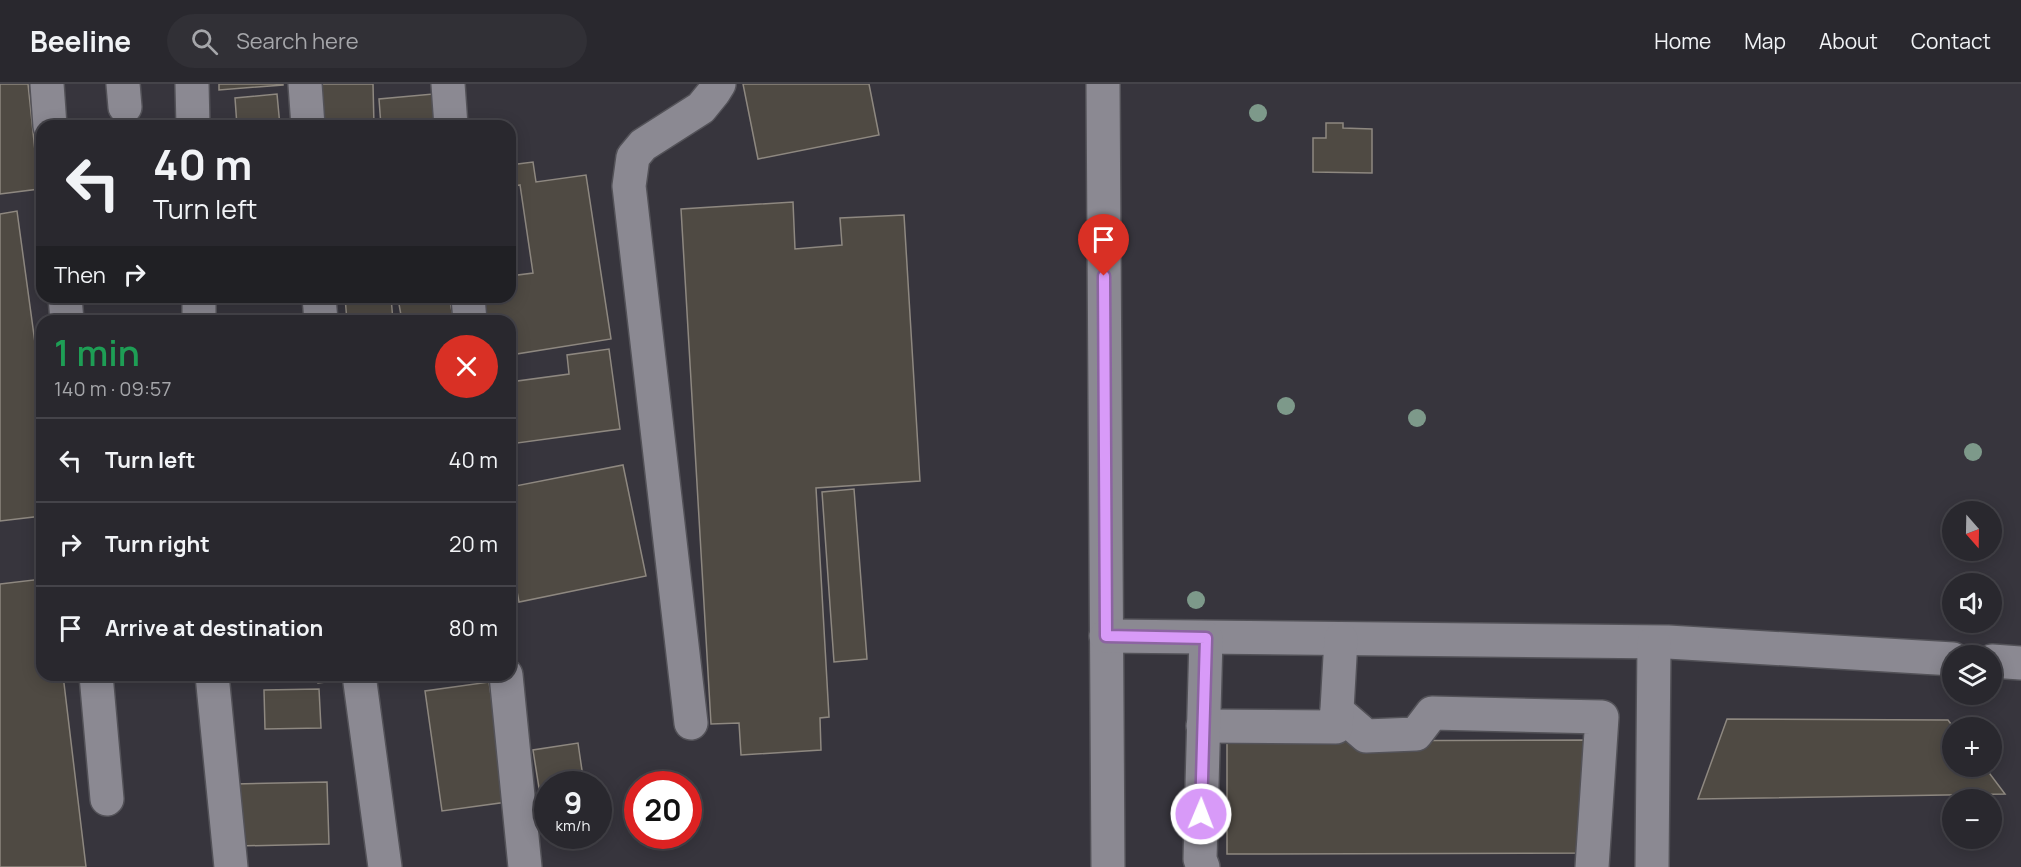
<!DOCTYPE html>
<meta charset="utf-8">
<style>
:root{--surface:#29282e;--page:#313036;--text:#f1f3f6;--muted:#a5a6aa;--line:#45444a}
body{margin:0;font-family:Manrope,sans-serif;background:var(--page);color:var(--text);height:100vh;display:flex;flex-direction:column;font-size:22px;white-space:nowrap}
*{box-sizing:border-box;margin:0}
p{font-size:20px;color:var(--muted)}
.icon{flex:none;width:33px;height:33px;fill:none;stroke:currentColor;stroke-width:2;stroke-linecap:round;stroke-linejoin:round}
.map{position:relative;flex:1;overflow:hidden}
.details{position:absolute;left:36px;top:231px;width:480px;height:366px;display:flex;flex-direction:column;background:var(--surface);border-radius:18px;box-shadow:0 3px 15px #0003,0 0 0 2px var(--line)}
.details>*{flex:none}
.guide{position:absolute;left:36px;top:36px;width:480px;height:183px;border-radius:18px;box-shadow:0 3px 15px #0003,0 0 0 2px var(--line);background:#29282e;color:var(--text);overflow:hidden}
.needle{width:39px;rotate:160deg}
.fabs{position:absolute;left:1942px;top:417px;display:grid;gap:12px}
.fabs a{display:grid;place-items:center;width:60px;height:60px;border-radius:50%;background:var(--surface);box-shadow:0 3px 15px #0003,0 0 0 2px var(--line);font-size:30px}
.speed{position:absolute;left:534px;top:687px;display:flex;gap:12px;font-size:30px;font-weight:700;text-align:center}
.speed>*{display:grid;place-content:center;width:78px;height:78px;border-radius:50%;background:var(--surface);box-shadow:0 3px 15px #0003,0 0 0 2px var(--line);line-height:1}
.speed small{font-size:15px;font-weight:400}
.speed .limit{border:9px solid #d22;background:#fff;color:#111}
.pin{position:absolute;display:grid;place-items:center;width:51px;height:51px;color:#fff;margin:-62px -26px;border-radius:50% 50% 50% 0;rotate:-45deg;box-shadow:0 0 6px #0007}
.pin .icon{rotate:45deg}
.me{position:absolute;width:66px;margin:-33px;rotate:1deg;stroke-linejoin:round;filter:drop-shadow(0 0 4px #0008)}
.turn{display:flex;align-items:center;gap:21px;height:126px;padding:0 18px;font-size:27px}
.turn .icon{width:78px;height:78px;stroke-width:2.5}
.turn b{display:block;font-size:42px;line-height:51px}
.then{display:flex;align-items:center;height:57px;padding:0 18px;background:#0003;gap:12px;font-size:22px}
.round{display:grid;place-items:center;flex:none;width:63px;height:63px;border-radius:32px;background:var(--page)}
.overview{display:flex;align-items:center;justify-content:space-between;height:102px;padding:0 18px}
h1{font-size:36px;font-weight:600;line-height:45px;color:#1e9e55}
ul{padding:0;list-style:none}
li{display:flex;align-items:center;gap:18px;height:84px;padding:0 18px;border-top:2px solid var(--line)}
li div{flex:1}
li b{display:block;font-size:22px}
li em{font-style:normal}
header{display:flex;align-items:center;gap:36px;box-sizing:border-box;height:84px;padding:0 30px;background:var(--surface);border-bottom:2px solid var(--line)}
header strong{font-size:28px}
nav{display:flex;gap:33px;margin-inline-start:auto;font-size:21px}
.search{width:420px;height:54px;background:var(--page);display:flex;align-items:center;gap:15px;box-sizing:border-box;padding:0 21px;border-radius:33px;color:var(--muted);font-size:22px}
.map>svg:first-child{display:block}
</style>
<header>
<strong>Beeline</strong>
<div class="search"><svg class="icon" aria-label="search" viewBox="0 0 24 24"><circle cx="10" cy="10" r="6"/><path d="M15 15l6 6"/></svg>Search here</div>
<nav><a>Home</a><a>Map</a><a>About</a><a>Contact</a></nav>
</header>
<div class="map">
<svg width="2021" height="783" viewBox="0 0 2021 783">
<rect width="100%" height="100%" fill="#37353d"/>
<g fill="#4f4a43" stroke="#8e8880" stroke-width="1.5">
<polygon points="0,0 28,0 39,105 0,110"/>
<polygon points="219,0 283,0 283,1 219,6"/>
<polygon points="311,0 373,0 374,42 312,42"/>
<polygon points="743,0 869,0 879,51 758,75"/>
<polygon points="277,10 280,42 237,42 235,14"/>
<polygon points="433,10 436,42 381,42 379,15"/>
<polygon points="1326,39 1343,39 1343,44 1372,45 1372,89 1313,88 1313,54 1326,54"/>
<polygon points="533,78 536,98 586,91 611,255 510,271 510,237 487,237 483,213 510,213 510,192 533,189 520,101 510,103 510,81"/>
<polygon points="793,118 795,165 842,161 840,134 904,131 920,397 816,404 829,633 820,634 821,666 741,671 739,639 711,640 681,125"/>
<polygon points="17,127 42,310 42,432 0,437 0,130"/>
<polygon points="345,213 391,213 393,237 347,237"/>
<polygon points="435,213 449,213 454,237 402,237 399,220"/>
<polygon points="609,265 620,345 510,360 510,298 569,290 567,271"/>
<polygon points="623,381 646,492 519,518 510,471 510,403"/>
<polygon points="854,405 867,575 834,578 822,408"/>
<polygon points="42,495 42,591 63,591 86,783 0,783 0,500"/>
<polygon points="317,591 342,591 343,596 318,599"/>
<polygon points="489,598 507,718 442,727 425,607"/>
<polygon points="319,605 321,644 265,645 264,606"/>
<polygon points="1727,635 1948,636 1954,644 1953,682 1984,682 2005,710 1698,715"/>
<polygon points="1588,656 1588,769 1227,770 1227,657"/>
<polygon points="578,659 584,700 548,700 548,722 542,723 533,666"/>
<polygon points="327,698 329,760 237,762 235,700"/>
</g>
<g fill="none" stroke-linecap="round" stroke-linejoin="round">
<g stroke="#535258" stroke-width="36">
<g id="minor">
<polyline points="47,0 50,42"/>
<polyline points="123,0 125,23"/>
<polyline points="192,0 193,42"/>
<polyline points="305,0 308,42"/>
<polyline points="448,0 451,42"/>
<polyline points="1103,0 1108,783"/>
<polyline points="65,213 67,237"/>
<polyline points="199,213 199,237"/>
<polyline points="319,213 321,237"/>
<polyline points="468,213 470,237"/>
<polyline points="1106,552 1668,558 1953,575"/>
<polyline points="1992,577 2021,579"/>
<polyline points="96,591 107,715"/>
<polyline points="212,591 231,783"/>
<polyline points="359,591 385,783"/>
<polyline points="506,591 525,783"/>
<polyline points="1337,627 1366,652 1416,650 1432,629 1602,633 1592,783"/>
<polyline points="691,639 629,102 633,73 643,61 701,24 714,8 719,0"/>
<polyline points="1203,642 1336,643 1341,555"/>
<polyline points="1203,783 1200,775 1206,554"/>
<polyline points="1652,783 1654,559"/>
</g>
</g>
<use href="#minor" stroke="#8b8992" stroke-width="33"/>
</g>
<g fill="#7d998a">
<circle cx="1258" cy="29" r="9"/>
<circle cx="1286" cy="322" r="9"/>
<circle cx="1417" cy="334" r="9"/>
<circle cx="1973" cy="368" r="9"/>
<circle cx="1196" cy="516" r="9"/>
</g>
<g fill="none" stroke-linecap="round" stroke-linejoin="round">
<g stroke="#8c64a1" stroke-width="15">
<polyline id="route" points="1104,192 1106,552 1206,554 1201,730"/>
</g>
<use href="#route" stroke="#d89af8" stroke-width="10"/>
</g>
</svg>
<div class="fabs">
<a><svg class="needle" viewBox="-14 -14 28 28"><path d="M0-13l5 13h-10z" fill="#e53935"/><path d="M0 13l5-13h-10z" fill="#a5a6aa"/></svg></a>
<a><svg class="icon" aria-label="sound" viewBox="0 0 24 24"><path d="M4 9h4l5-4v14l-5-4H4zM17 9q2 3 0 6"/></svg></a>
<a><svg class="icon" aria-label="layers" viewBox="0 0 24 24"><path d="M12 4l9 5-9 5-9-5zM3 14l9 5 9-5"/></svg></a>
<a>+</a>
<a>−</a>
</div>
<div class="speed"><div>9<small>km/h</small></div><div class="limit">20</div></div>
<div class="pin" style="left:1104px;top:192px;background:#d93025"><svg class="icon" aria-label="arrive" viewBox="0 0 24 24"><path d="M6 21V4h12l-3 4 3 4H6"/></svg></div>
<svg class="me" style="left:1201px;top:730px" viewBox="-20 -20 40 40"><circle r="17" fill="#d89af8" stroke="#fff" stroke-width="3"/><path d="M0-11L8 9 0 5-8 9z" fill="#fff"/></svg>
<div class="guide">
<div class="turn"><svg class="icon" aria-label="left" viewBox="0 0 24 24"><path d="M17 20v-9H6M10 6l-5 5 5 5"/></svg><div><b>40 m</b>Turn left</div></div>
<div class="then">Then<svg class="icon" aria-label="right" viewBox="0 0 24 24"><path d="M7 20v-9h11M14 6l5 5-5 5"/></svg></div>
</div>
<section class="details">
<div class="overview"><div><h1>1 min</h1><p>140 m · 09:57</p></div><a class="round" style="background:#d93025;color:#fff"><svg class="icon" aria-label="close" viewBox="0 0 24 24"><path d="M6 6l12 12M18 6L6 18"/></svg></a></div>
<ul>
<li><svg class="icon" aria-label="left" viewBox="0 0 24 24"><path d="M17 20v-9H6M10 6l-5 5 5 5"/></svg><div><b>Turn left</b></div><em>40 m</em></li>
<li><svg class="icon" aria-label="right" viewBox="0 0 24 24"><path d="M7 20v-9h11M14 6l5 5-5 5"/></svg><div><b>Turn right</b></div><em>20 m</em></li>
<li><svg class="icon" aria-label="arrive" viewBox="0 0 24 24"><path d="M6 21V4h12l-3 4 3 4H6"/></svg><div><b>Arrive at destination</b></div><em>80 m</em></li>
</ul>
</section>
</div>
